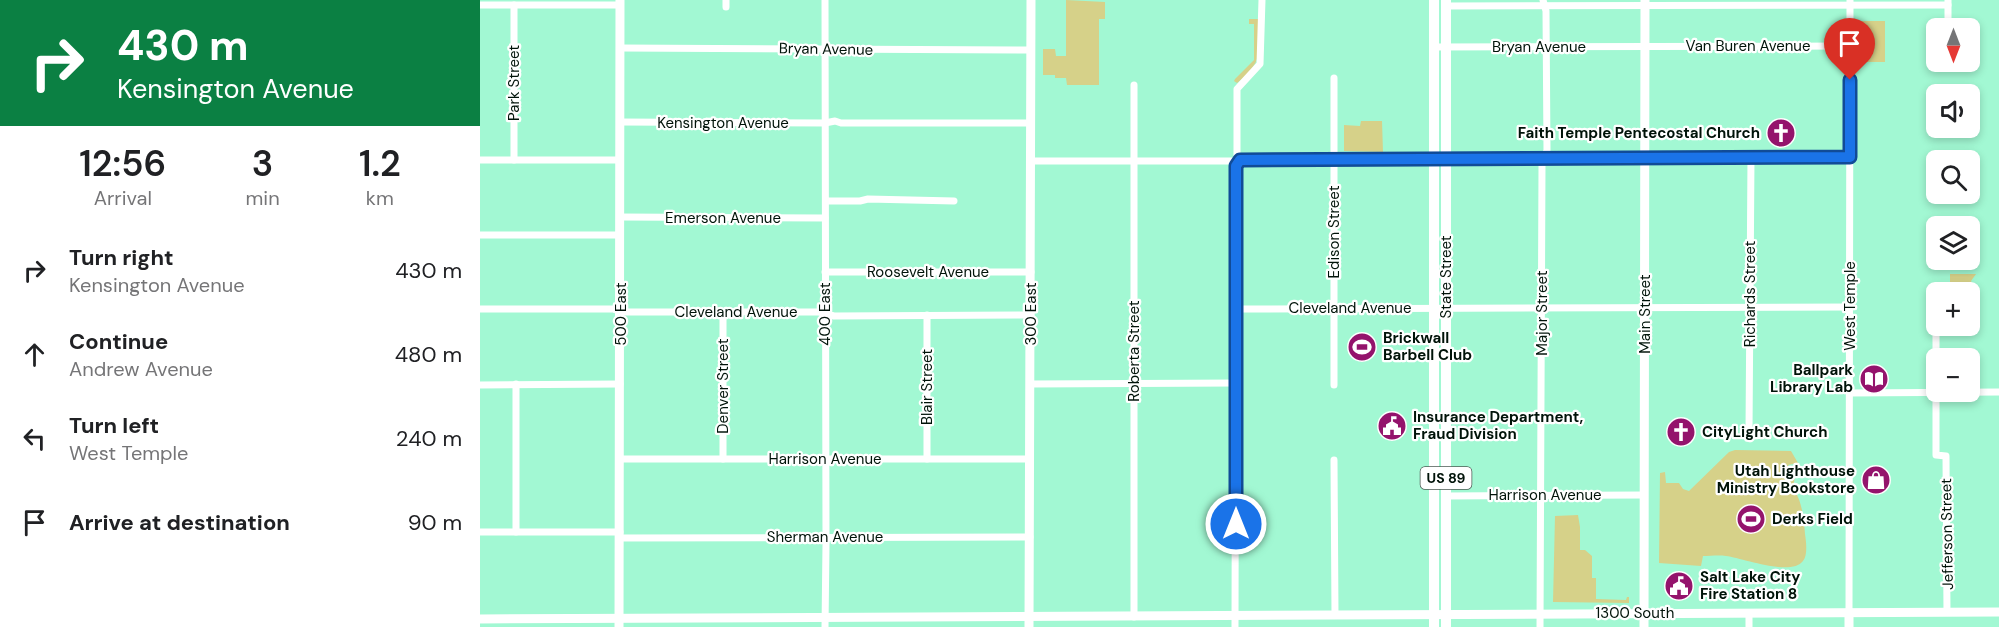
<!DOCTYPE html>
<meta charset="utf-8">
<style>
:root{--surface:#fff;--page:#f6f6f6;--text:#202124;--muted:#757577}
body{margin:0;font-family:"DM Sans",sans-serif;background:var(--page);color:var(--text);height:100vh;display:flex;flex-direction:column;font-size:22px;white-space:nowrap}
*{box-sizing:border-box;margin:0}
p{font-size:20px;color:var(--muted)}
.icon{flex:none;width:33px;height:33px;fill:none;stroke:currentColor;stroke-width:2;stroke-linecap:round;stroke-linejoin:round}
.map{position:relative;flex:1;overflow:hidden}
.side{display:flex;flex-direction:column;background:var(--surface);width:480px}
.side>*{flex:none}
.top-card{background:#0b8043;color:#fff;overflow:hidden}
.needle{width:39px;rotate:180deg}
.buttons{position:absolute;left:1446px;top:18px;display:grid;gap:12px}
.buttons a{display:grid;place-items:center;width:54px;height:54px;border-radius:9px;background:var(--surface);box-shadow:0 3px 9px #0003;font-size:30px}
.pin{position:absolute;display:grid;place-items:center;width:51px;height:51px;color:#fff;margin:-62px -26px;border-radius:50% 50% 50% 0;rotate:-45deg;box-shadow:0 0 6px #0007}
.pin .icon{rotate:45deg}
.me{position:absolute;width:66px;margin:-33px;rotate:0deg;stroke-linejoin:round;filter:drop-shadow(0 0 4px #0008)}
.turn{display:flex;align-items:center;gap:21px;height:126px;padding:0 18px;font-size:27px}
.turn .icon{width:78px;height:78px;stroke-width:2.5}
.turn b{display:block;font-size:42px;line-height:51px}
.eta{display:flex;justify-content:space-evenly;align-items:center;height:102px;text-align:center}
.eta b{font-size:36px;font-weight:600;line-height:42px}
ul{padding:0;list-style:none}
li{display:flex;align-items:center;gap:18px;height:84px;padding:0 18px}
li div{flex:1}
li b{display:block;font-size:22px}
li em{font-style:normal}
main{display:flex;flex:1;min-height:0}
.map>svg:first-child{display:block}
</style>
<main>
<section class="side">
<div class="top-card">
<div class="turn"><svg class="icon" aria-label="right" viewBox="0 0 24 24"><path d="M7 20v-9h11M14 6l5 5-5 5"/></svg><div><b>430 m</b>Kensington Avenue</div></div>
</div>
<div class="eta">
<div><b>12:56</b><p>Arrival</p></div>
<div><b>3</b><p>min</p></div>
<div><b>1.2</b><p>km</p></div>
</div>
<ul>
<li><svg class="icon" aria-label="right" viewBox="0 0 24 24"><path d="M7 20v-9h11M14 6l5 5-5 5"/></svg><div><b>Turn right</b><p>Kensington Avenue</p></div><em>430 m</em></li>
<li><svg class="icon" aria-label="ahead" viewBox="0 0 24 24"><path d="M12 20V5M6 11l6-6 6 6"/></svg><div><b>Continue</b><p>Andrew Avenue</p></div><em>480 m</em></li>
<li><svg class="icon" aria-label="left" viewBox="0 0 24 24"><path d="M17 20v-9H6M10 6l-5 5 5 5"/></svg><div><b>Turn left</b><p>West Temple</p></div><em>240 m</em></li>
<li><svg class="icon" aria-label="arrive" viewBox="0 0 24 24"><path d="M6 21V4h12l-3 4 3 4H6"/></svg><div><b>Arrive at destination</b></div><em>90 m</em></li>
</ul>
</section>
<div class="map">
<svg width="1519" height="627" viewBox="0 0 1519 627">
<rect width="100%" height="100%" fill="#a2f8d3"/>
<g fill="#d6d189">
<polygon points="586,0 625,2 625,19 619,19 619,85 587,85 586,78 575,78 575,75 563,75 563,49 575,49 576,56 586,56"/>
<path d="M769,19h10c0,32 5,43 -22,64l-3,-2 1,-2 19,-19v-36h-5z"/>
<rect x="1378" y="21" width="27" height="41"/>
<polygon points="881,121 902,121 903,152 864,151 864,125 880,126"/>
<polygon points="1470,274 1496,274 1491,281 1495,289 1470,290"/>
<path d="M1255,450l56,1 7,12 -10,2 7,11 -2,13c9,10 11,31 12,45 1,7 3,21 -2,27 -12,16 -60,-3 -77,-5 -7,-1 -16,0 -23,0l-2,10 -42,-3 1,-90 5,-1 1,11h13l4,6 6,2 40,-39z"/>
<polygon points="1098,515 1100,527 1100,550 1105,550 1112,556 1112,578 1116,578 1116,599 1146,600 1147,597 1149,597 1149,603 1073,602 1075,516"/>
</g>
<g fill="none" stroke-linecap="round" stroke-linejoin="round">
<g stroke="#fff" stroke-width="7">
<polyline points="246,0 246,7"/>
<polyline points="0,5 140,5"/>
<polyline points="34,5 34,160"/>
<polyline points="966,6 1468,5"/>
<polyline points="1468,28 1468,0"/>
<polyline points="954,47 1370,46"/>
<polyline points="140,48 551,50"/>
<polyline points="654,85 654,617"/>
<polyline points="140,122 345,123 355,121 361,123 551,123"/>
<polyline points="757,157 757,89 780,64 782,0"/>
<polyline points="0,160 140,160"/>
<polyline points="760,160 1370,157"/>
<polyline points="551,161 753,161"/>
<polyline points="346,201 380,201 388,199 474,201"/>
<polyline points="140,217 345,218"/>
<polyline points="0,235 140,235"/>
<polyline points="345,272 551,272"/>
<polyline points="0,309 141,309"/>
<polyline points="756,309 1370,307"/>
<polyline points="141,312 339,312 354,316 551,315"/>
<polyline points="1456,334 1456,455 1466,456 1467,612"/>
<polyline points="36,384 36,532"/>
<polyline points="551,384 756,383"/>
<polyline points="0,385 140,384"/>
<polyline points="854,385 854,78"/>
<polyline points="1370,393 1519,392"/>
<polyline points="1269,431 1271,158"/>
<polyline points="140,459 550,459"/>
<polyline points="243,459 243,312"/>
<polyline points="447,459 447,315"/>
<polyline points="854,460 855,615"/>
<polyline points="966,496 1164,495"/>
<polyline points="0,532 140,532"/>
<polyline points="140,538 550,537"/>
<polyline points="1369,612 1370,0"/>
<polyline points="1269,613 1269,627"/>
<polyline points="345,627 346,544 345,0"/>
<polyline points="755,627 756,164"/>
<polyline points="1060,627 1062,165 1067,150 1066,11 1063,0"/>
</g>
<g stroke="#fff" stroke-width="9">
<polyline points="1369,612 1369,627"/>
<polyline points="0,619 1519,612"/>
<polyline points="139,627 140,0"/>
<polyline points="549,627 551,0"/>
<polyline points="1164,627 1165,0"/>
</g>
<g stroke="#fff" stroke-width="10">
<polyline points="954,627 954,0"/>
<polyline points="966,627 966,0"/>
</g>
</g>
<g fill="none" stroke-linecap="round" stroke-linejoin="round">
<g stroke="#114b97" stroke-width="15">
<polyline id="route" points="756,524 756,166 760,160 1370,157 1370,80"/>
</g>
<use href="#route" stroke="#1a73e8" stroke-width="10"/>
</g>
<defs>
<g id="church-disc" transform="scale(1.5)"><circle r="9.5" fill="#94136c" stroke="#fff"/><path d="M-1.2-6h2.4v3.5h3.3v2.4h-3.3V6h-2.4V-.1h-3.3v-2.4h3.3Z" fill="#fff"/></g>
<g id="stadium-disc" transform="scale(1.5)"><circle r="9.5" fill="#94136c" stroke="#fff"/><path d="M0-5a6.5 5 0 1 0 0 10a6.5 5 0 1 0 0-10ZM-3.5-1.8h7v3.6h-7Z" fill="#fff"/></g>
<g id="library-disc" transform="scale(1.5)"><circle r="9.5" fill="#94136c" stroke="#fff"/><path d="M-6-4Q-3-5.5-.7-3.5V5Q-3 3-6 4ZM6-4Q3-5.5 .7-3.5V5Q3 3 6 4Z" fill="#fff"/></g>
<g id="civic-disc" transform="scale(1.5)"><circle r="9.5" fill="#94136c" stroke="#fff"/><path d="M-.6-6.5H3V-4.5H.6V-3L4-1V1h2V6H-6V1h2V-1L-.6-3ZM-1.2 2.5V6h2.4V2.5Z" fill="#fff"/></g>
<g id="shop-disc" transform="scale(1.5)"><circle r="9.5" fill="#94136c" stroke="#fff"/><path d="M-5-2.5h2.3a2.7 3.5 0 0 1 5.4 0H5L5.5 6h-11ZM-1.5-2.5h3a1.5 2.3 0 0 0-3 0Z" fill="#fff"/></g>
</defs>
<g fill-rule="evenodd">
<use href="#church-disc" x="1301" y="133"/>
<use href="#stadium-disc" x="882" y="347"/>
<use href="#library-disc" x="1394" y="379"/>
<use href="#civic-disc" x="912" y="426"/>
<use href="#church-disc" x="1201" y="432"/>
<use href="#shop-disc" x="1396" y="480"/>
<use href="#stadium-disc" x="1271" y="519"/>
<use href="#civic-disc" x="1199" y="586"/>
</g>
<g text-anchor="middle" stroke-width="4.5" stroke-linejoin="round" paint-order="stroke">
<rect fill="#fff" stroke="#4c5a53" stroke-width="1.5" x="940.5" y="467" width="51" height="22" rx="4.5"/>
<g font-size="14" font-weight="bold" fill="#001309">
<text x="966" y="483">US 89</text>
</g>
<g font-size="15" fill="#001309" stroke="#fff">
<text x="1268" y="51">Van Buren Avenue</text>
<text x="1059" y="52">Bryan Avenue</text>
<text transform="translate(346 49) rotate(1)" y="5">Bryan Avenue</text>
<text transform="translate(34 83) rotate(-90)" y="5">Park Street</text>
<text x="243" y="128">Kensington Avenue</text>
<text x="243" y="223">Emerson Avenue</text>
<text transform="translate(854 232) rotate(-90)" y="5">Edison Street</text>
<text x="448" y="277">Roosevelt Avenue</text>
<text transform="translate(966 277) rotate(-90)" y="5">State Street</text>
<text transform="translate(1270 294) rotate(-90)" y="5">Richards Street</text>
<text transform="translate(1370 306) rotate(-90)" y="5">West Temple</text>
<text x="870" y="313">Cleveland Avenue</text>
<text x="256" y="317">Cleveland Avenue</text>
<text transform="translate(1062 313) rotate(-90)" y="5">Major Street</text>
<text transform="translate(141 314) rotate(-90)" y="5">500 East</text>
<text transform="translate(345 314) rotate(-90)" y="5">400 East</text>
<text transform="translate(551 314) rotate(-90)" y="5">300 East</text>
<text transform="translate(1165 314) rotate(-90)" y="5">Main Street</text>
<text transform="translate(654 351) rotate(-90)" y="5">Roberta Street</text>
<text transform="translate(243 386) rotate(-90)" y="5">Denver Street</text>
<text transform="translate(447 387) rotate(-90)" y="5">Blair Street</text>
<text x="345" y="464">Harrison Avenue</text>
<text x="1065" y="500">Harrison Avenue</text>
<text transform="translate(1467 534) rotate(-91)" y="5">Jefferson Street</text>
<text x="345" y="542">Sherman Avenue</text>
<text x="1155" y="618">1300 South</text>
</g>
<g font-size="15" font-weight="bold" fill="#001309" stroke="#fff" text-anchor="start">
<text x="1280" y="138" text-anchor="end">Faith Temple Pentecostal Church</text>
<text x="903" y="343">Brickwall<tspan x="903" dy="17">Barbell Club</tspan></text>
<text x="1373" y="375" text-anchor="end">Ballpark<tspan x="1373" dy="17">Library Lab</tspan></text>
<text x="933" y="422">Insurance Department,<tspan x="933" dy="17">Fraud Division</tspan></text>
<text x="1222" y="437">CityLight Church</text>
<text x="1375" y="476" text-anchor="end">Utah Lighthouse<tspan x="1375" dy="17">Ministry Bookstore</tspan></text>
<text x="1292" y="524">Derks Field</text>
<text x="1220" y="582">Salt Lake City<tspan x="1220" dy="17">Fire Station 8</tspan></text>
</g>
</g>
</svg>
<div class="buttons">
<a><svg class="needle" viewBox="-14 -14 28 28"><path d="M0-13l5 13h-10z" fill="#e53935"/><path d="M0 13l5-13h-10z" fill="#757577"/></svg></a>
<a><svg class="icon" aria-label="sound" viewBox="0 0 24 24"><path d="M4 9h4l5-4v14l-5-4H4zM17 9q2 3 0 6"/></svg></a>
<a><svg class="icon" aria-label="search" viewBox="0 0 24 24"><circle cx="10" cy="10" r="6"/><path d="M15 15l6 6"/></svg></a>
<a><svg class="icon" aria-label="layers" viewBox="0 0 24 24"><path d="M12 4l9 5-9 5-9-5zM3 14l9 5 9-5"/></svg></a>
<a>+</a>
<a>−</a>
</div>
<div class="pin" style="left:1370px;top:80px;background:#d93025"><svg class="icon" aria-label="arrive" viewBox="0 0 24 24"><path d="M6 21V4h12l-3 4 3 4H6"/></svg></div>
<svg class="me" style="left:756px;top:524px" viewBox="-20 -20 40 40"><circle r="17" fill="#1a73e8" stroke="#fff" stroke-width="3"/><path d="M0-11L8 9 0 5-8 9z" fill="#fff"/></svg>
</div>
</main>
